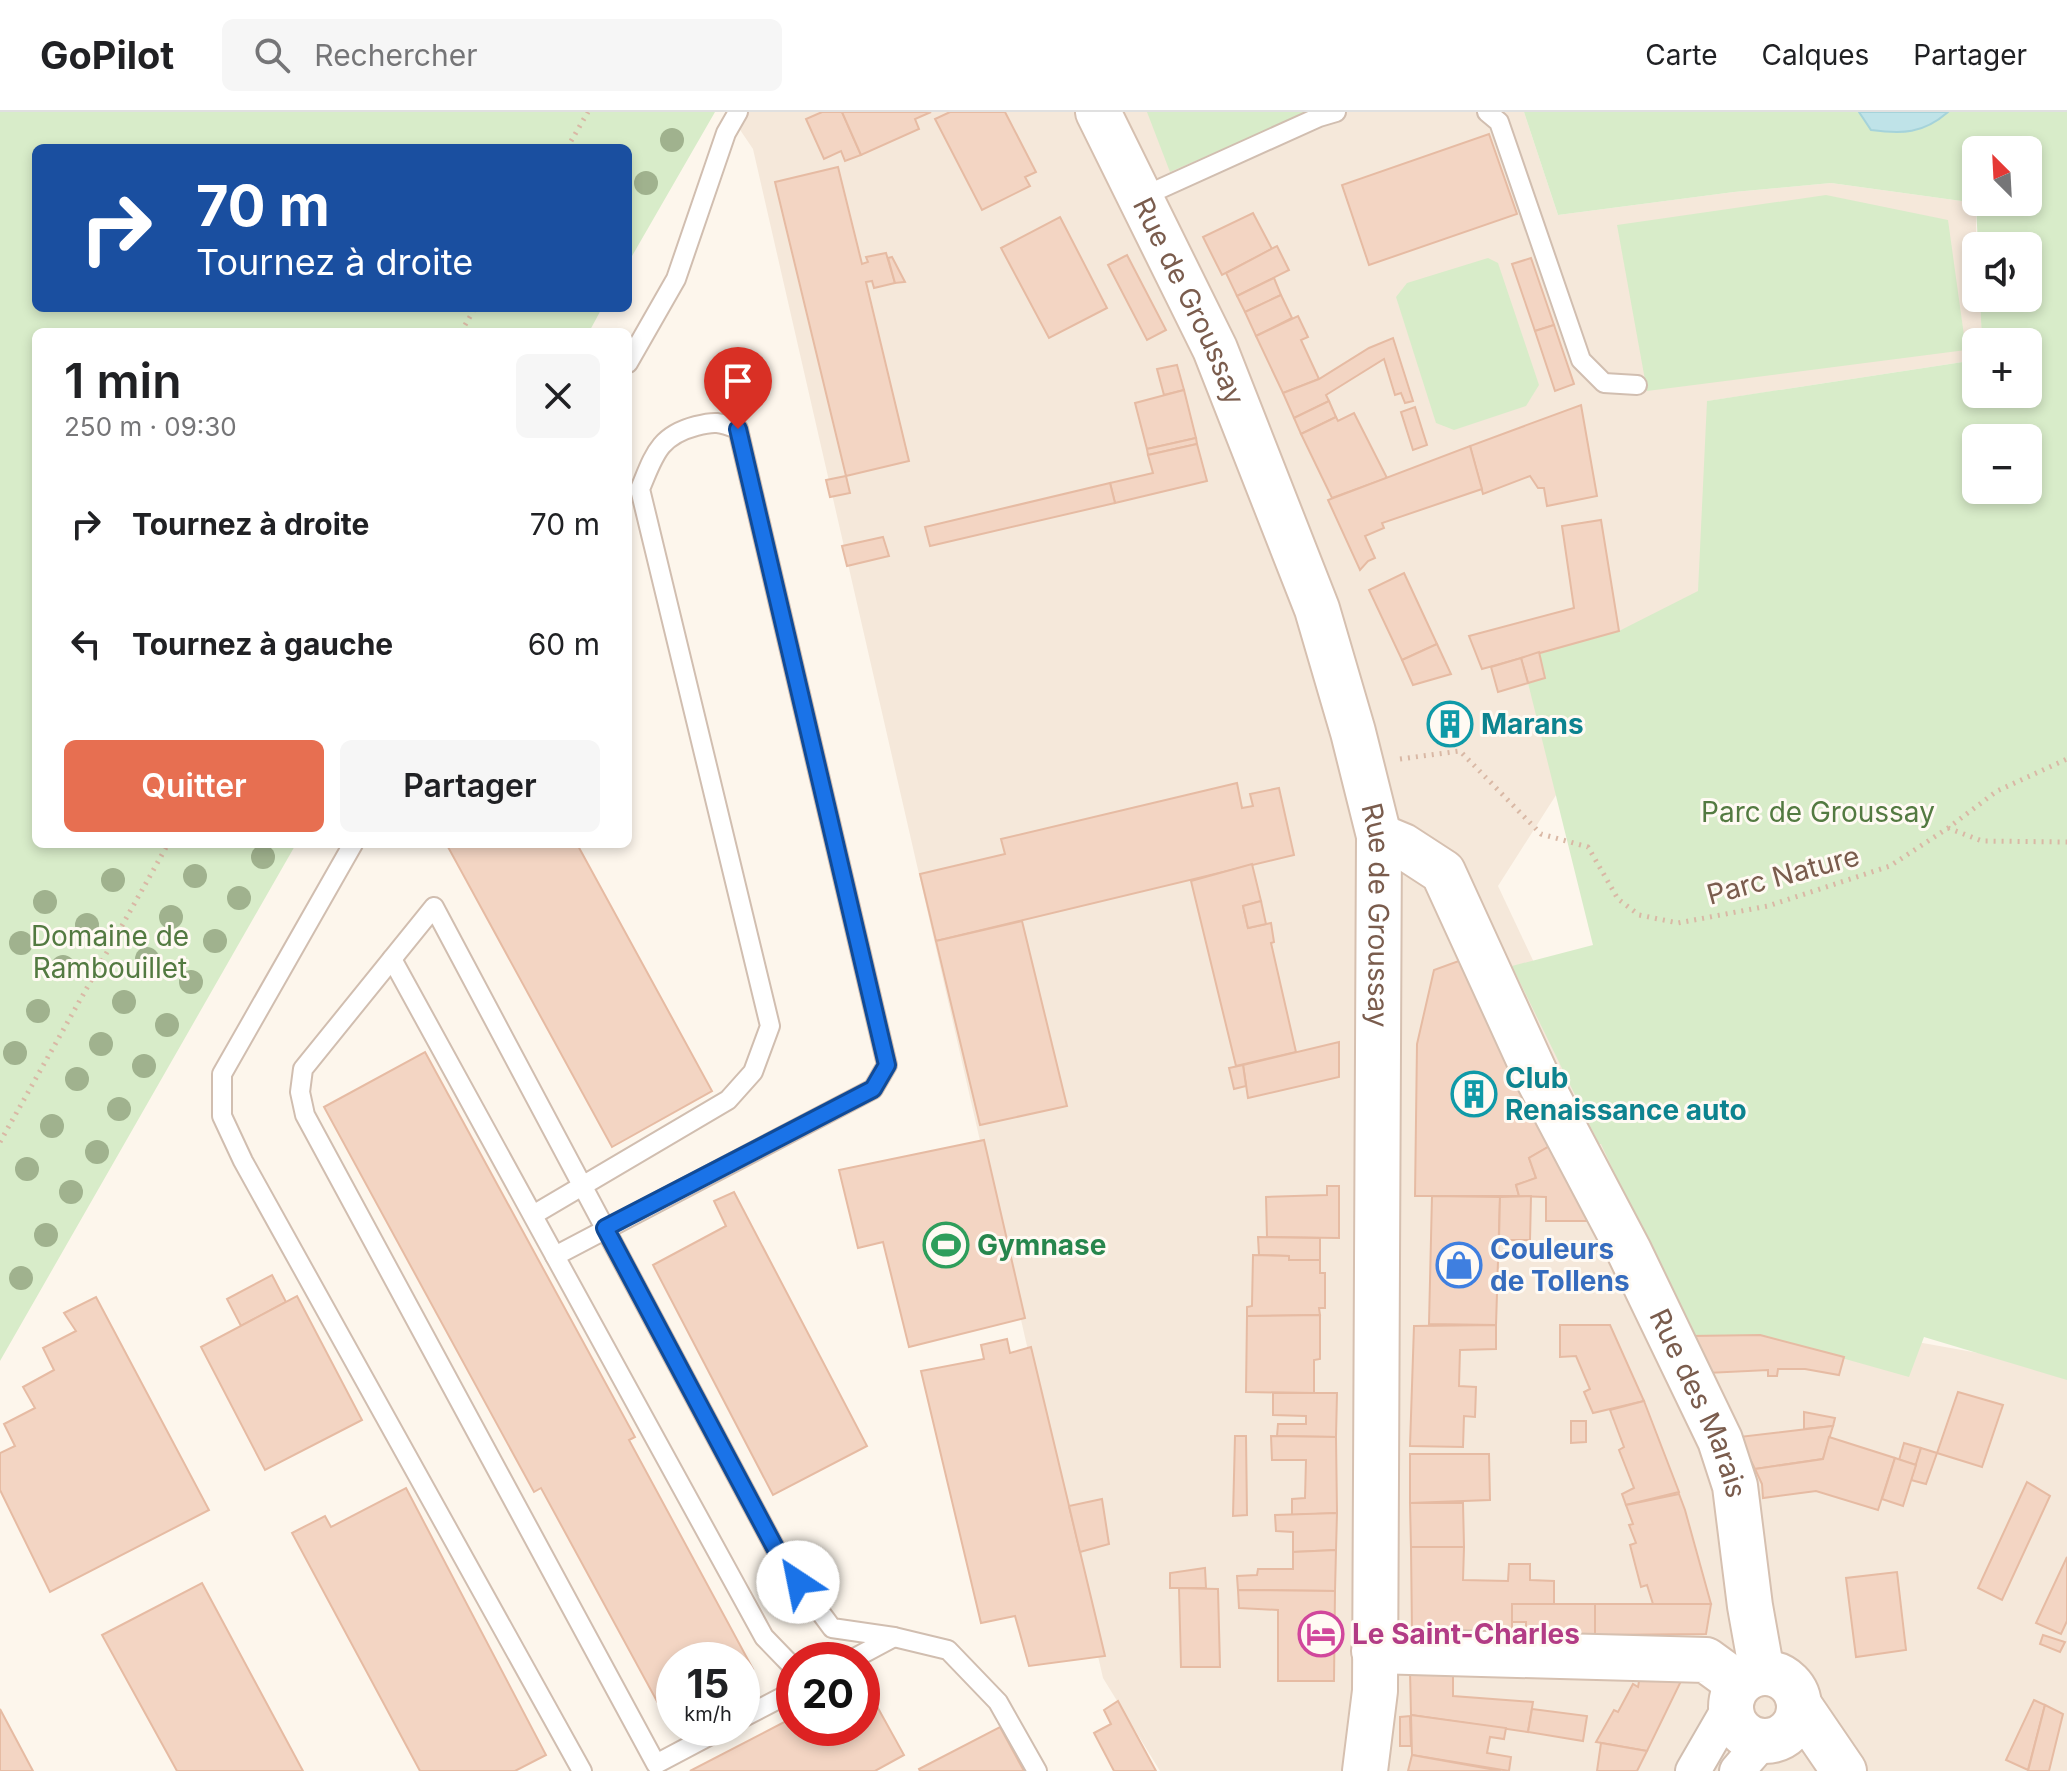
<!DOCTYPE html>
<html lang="fr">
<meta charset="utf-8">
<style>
:root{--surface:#fff;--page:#f6f6f6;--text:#202124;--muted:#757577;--line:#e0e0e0;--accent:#e76f51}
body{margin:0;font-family:Inter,sans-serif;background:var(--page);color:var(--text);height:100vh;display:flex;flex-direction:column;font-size:30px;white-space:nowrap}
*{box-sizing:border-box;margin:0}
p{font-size:26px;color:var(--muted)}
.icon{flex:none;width:44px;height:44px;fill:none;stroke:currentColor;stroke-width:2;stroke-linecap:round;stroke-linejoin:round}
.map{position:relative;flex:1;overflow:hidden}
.drawer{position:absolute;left:32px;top:216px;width:600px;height:520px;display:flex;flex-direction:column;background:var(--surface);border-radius:12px;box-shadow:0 4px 12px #0003}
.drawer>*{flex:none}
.guide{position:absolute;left:32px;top:32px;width:600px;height:168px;border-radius:12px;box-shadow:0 4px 12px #0003;background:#1a4fa0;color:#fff;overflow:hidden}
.needle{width:52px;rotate:336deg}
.controls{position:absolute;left:1962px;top:24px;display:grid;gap:16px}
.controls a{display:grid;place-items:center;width:80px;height:80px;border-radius:12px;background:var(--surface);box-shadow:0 4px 12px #0003;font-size:40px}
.speed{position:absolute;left:656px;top:1530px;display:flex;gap:16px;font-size:40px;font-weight:700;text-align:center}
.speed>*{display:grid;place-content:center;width:104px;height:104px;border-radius:50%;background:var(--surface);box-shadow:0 4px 12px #0003;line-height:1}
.speed small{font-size:20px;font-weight:400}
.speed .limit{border:12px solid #d22;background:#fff;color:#111}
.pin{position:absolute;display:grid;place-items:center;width:68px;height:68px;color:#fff;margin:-82px -34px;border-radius:50% 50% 50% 0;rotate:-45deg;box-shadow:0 0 8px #0007}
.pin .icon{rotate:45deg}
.me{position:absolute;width:88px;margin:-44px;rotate:326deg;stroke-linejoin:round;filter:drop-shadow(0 0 6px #0008)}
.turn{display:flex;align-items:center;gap:28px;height:168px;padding:0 32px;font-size:36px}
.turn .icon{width:104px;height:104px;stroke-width:2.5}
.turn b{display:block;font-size:56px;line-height:68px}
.round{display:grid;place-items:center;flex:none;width:84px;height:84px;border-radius:12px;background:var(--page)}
.summary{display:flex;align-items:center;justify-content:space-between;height:136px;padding:0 32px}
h1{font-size:48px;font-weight:600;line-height:60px}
.primary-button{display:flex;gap:16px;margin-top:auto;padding:16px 32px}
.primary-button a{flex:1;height:92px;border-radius:12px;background:var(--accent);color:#fff;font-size:32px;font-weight:600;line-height:92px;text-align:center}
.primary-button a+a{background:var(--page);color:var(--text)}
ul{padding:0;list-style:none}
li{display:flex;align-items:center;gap:24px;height:120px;padding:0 32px}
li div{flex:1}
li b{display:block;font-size:30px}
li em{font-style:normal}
header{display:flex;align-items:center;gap:48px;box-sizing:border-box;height:112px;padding:0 40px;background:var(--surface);border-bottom:2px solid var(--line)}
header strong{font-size:38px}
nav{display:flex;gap:44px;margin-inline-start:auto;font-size:28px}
.search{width:560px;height:72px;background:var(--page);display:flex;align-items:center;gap:20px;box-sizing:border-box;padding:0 28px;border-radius:12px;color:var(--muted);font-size:30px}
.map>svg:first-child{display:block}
</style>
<header>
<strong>GoPilot</strong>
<div class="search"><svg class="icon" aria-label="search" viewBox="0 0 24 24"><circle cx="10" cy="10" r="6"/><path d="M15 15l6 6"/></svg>Rechercher</div>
<nav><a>Carte</a><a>Calques</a><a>Partager</a></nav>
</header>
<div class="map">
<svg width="2067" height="1659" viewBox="0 0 2067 1659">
<rect width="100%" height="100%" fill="#fdf6ec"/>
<polygon fill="#f5e8da" points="728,0 1524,0 1558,103 1734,80 1831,71 1976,91 1976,186 1980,186 1982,230 1976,230 1976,248 1708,289 1699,479 1669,506 1498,774 1694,1190 2067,1257 2067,1659 1160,1659 1103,1566 753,37"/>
<g fill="#d8ecc9" fill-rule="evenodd">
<polygon points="0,0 715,0 628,151 628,36 36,36 36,196 602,196 589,220 36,220 36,732 296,732 0,1249"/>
<polygon points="1147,0 1309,0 1170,60"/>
<path d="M1524,0h543v1268l-143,-43 -15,40 -149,-42 -70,1 -89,-192h-2l-87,-178 81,-21 -65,-262 17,-5 -6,-26 80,-21 79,-40 9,-190 269,-41v34h52v-52h-46l-2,-44h48v-52h-50l-2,-43 -145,-20 -97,9 -176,23zM1976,38h52v52h-52zM1976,326h52v52h-52z"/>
<polygon points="1826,83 1948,108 1966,238 1647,279 1617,113"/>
<polygon points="1488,146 1498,151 1539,273 1526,294 1454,318 1436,311 1396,185 1407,171"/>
</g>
<path fill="#bfe3e8" stroke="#a5d3da" stroke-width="2" d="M1859,0h89c-25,22 -46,22 -77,18z"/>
<g fill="#f3d5c3" stroke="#e6bba3" stroke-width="2">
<polygon points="822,0 842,0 861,43 845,49 841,39 824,47 806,7"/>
<polygon points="842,0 931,0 915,7 919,17 861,43"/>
<polygon points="950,0 1005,0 1036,60 1025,65 1030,74 982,98 935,7"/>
<polygon points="1489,22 1517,102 1369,153 1342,73"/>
<polygon points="838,55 862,152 868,150 866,145 886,141 895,171 874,176 872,169 866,170 909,349 846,364 775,70"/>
<polygon points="1253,101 1272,137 1222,163 1203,125"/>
<polygon points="1060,105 1107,196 1049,226 1001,136"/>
<polygon points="1277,134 1289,158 1237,184 1226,161"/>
<polygon points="1127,143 1166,218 1147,228 1108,153"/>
<polygon points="892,145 905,170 895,171 888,146"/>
<polygon points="1531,146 1554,213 1535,219 1512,152"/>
<polygon points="1274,166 1281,183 1245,200 1237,184"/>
<polygon points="1281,183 1292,206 1256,224 1245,200"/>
<polygon points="1298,204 1308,225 1301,228 1319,267 1283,281 1256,224"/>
<polygon points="1554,213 1574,272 1555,279 1535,219"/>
<polygon points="1393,226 1413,289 1405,291 1401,281 1395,283 1384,247 1326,283 1329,289 1294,306 1283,281 1319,267 1369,236"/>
<polygon points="1177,253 1184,278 1164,283 1157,257"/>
<polygon points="1184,278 1196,326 1147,337 1135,291"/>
<polygon points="1329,289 1336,305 1301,322 1294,306"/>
<polygon points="1581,293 1597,384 1547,394 1544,376 1538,376 1530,364 1483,382 1470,334"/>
<polygon points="1415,295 1427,333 1413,338 1401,300"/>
<polygon points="1354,301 1387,366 1332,386 1301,322 1336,305 1338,309"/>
<polygon points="1196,326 1197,332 1148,343 1147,337"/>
<polygon points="1197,332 1207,369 1115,391 1110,371 1153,361 1148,343"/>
<polygon points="1470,334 1482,377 1382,411 1384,416 1365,424 1375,446 1368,449 1360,458 1328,388"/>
<polygon points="846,364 850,381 830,385 826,368"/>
<polygon points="1110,371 1115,391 930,434 925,415"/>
<polygon points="1601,408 1619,519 1482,557 1469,524 1574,496 1562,414"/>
<polygon points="883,425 889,444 847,454 842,434"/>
<polygon points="1404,461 1437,532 1402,548 1369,478"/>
<polygon points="1437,532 1451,562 1413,573 1402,548"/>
<polygon points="1539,540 1545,566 1528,571 1521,546"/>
<polygon points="1521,546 1528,571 1498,580 1491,555"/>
<polygon points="1458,604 1461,615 1442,621 1438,610"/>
<polygon points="1237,671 1242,696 1253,694 1250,682 1279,676 1294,743 936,829 920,762 1005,742 1001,727"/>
<polygon points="454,732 577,732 712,979 612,1035 448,735"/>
<polygon points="1252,752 1261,789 1243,794 1248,816 1271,811 1274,830 1271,831 1296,940 1236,954 1191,769"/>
<polygon points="1261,789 1266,812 1248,816 1243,794"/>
<polygon points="1022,809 1067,994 980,1013 936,829"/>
<polygon points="1467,846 1555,1031 1529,1046 1536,1066 1516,1073 1519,1084 1415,1084 1417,932 1434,858"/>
<polygon points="1339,930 1339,965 1248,986 1243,953"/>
<polygon points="425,940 635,1325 629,1328 753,1557 742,1563 742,1548 674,1548 674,1600 665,1604 541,1376 534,1380 324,995"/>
<polygon points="1243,953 1246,974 1234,977 1229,956"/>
<polygon points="984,1028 1025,1206 909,1235 883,1130 858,1136 839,1058"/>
<polygon points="1555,1031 1592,1109 1546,1109 1546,1085 1519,1084 1516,1073 1536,1066 1529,1046"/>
<polygon points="1327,1074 1339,1074 1339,1126 1267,1125 1266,1085 1327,1083"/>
<polygon points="734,1080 867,1334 773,1383 653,1153 726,1114 714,1089"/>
<polygon points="1432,1084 1500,1085 1496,1213 1429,1212"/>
<polygon points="1531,1084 1530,1128 1499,1128 1500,1085"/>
<polygon points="1258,1125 1320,1126 1320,1148 1289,1148 1289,1144 1259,1143"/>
<polygon points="1253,1143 1289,1144 1289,1148 1320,1148 1320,1161 1325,1161 1325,1196 1319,1196 1320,1203 1247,1204 1247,1195 1252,1194"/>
<polygon points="272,1163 286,1190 241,1214 227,1187"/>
<polygon points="297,1184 362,1308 265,1358 201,1235"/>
<polygon points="96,1185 209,1398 50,1480 0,1378 0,1341 15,1334 4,1312 35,1296 23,1275 54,1258 43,1236 76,1219 64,1201"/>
<polygon points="1320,1203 1320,1247 1314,1248 1314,1281 1246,1280 1247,1204"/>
<polygon points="1496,1213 1496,1237 1460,1238 1459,1274 1476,1275 1475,1305 1464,1304 1463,1335 1410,1334 1414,1214"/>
<polygon points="1560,1213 1610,1213 1644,1289 1593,1301 1584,1280 1590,1277 1576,1244 1560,1245"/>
<polygon points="1760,1223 1844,1245 1839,1263 1805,1257 1778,1257 1777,1264 1768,1264 1768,1258 1707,1261 1690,1224"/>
<polygon points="1007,1227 1010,1241 1031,1235 1105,1544 1029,1554 1015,1504 981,1511 921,1259 984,1247 981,1233"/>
<polygon points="1958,1280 2003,1293 1982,1355 1937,1341"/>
<polygon points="1273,1281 1337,1281 1336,1325 1277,1324 1278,1312 1306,1312 1306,1304 1273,1303"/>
<polygon points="1644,1289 1679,1380 1626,1393 1622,1382 1634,1376 1619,1338 1624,1335 1610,1298"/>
<polygon points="1804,1300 1835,1306 1833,1314 1804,1317"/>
<polygon points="1571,1309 1586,1309 1586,1330 1571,1331"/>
<polygon points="1833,1314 1823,1347 1755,1357 1739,1325"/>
<polygon points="1235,1324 1246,1324 1247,1403 1233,1404"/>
<polygon points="1271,1324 1336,1325 1337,1401 1292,1403 1292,1387 1305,1386 1306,1348 1272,1348"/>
<polygon points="1829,1325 1895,1346 1878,1398 1816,1379 1763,1386 1762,1372 1755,1357 1823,1347"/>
<polygon points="1904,1331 1921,1336 1916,1353 1899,1348"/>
<polygon points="1921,1336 1937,1341 1926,1372 1911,1368"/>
<polygon points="1410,1342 1489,1342 1490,1388 1410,1391"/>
<polygon points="1895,1346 1916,1353 1903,1394 1882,1387"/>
<polygon points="2027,1370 2050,1384 2002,1488 1978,1476"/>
<polygon points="406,1376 546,1643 515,1659 420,1659 292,1421 325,1404 331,1415"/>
<polygon points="1679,1382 1685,1398 1711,1492 1653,1492 1647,1473 1641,1475 1630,1433 1636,1431 1629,1413 1633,1412 1626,1393"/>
<polygon points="1102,1387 1109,1432 1080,1440 1069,1394"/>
<polygon points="1410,1391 1463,1391 1464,1435 1411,1435"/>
<polygon points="1337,1401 1336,1438 1293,1440 1293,1420 1276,1419 1275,1403"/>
<polygon points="1411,1435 1464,1435 1463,1468 1508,1469 1509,1452 1530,1452 1530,1468 1554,1469 1554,1493 1512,1492 1512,1521 1412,1520"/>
<polygon points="1336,1438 1335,1479 1238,1478 1237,1464 1257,1463 1258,1457 1293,1457 1293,1440"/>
<polygon points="2067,1445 2067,1509 2061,1522 2036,1511"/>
<polygon points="1205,1456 1206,1476 1170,1476 1170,1461"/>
<polygon points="1897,1460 1906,1538 1856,1545 1846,1466"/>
<polygon points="202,1471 303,1659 177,1659 102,1523"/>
<polygon points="1179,1476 1218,1477 1220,1555 1181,1555"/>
<polygon points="1238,1478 1335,1479 1334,1569 1278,1569 1278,1498 1239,1496"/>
<polygon points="1512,1492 1595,1492 1595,1523 1526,1522 1526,1510 1512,1510"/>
<polygon points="1595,1492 1711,1492 1706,1522 1595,1523"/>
<polygon points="2043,1523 2065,1530 2060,1540 2040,1532"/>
<polygon points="1410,1559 1453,1560 1453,1584 1533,1590 1528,1620 1411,1603"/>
<polygon points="1640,1564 1683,1565 1647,1639 1596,1630 1614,1598 1618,1600 1633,1572 1638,1575"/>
<polygon points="863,1569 904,1643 875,1659 690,1659 794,1605 794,1616 862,1616"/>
<polygon points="2034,1588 2045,1593 2028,1658 2006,1648"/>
<polygon points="1118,1589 1156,1659 1114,1659 1094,1621 1111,1612 1104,1598"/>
<polygon points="2045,1593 2063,1602 2049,1659 2028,1659"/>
<polygon points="0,1597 33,1659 0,1659"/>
<polygon points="1532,1597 1587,1604 1583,1629 1528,1620"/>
<polygon points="1411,1603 1506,1616 1504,1627 1490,1625 1487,1641 1511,1645 1509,1659 1412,1643"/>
<polygon points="1410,1604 1411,1634 1400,1634 1400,1605"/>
<polygon points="1000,1615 1024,1659 920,1659 919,1657"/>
<polygon points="1601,1631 1647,1639 1637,1659 1597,1659"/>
<polygon points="1412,1643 1501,1659 1408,1659"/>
</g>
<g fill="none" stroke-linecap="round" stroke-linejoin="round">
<g stroke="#d1beb0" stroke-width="22">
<g id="lane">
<polyline points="1487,0 1499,10 1581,248 1604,271 1637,273"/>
<polyline points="1142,85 1319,5 1336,0"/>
<polyline points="628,251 676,167 726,21 738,0"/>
<polyline points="353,732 222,962 222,1004 243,1049 582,1659"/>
<polyline points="392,847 764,1525 794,1556"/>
<path d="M533,1103l195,-115 25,-28 17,-46 -130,-537c14,-33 18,-53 56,-63 19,-5 23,-4 42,3l149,636 -14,24 -318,167"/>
<polyline points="851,1548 894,1525"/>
<polyline points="742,1606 794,1579"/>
<polyline points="724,1616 656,1652 305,1003 300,980 303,957 434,795 781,1447 832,1516 894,1525 948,1538 998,1590 1037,1659"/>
</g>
</g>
<g stroke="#d1beb0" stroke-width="38">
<g id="street">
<polyline points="1693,1659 1730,1595"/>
<polyline points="1737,1659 1763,1629"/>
</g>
</g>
<g stroke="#d6c0b0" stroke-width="48">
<g id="secondary">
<path id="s1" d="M1098,0l117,237 102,260 36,123 26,104 -4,855 -10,80"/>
<path id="s2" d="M1379,724l24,10 40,26 92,201 94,178 91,189 15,46 15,120 12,67"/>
<polyline points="1374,1539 1706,1548 1739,1572"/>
<circle cx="1765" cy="1595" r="34"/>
<polyline points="1799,1593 1844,1659"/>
</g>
</g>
<g stroke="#d9b8a5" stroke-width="5" stroke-dasharray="2 6" stroke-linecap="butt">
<polyline points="567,36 588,0"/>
<polyline points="461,220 475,196"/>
<polyline points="1400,647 1460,639 1541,722 1588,735 1618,787 1639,803 1678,811 1768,794 1890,754 1948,716 1997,679 2067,647"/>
<polyline points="1948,716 1982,729 2067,730"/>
<polyline points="0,1030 168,732"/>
</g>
<use href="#lane" stroke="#fff" stroke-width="18"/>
<use href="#street" stroke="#fff" stroke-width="34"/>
<use href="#secondary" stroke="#fff" stroke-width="44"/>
</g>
<g fill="#a0b28e">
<circle cx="672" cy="28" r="12"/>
<circle cx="646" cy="71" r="12"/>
<circle cx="263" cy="745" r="12"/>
<circle cx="195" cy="764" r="12"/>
<circle cx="113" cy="768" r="12"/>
<circle cx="239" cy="786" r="12"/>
<circle cx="45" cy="790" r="12"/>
<circle cx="171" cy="805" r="12"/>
<circle cx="87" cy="813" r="12"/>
<circle cx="215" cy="829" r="12"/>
<circle cx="21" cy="831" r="12"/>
<circle cx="147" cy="847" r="12"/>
<circle cx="63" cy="855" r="12"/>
<circle cx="191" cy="870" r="12"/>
<circle cx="124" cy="890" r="12"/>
<circle cx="38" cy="899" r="12"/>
<circle cx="167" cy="913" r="12"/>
<circle cx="101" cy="932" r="12"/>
<circle cx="15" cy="941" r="12"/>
<circle cx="144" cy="954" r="12"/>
<circle cx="77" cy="967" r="12"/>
<circle cx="119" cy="997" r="12"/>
<circle cx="52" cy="1014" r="12"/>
<circle cx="97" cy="1040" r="12"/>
<circle cx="27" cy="1057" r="12"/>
<circle cx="71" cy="1080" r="12"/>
<circle cx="46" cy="1123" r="12"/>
<circle cx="21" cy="1166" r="12"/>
</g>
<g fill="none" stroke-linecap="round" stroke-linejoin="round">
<g stroke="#114b97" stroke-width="20">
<polyline id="route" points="738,317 887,953 873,977 605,1116 781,1447 798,1470"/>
</g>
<use href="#route" stroke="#1a73e8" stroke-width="14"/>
</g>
<defs>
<g id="building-ring" transform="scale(2.3)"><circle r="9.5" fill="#fffaf3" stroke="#0f9aa8" stroke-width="1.5"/><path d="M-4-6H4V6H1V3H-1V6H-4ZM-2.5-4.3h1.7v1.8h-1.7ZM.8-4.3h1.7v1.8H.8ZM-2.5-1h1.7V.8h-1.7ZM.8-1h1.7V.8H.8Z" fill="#0f9aa8"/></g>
<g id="stadium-ring" transform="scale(2.3)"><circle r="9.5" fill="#fffaf3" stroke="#2e9e5b" stroke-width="1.5"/><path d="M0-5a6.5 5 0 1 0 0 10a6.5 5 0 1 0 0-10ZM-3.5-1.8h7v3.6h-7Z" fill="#2e9e5b"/></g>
<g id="shop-ring" transform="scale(2.3)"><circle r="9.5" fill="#fffaf3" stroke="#3f7fe0" stroke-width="1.5"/><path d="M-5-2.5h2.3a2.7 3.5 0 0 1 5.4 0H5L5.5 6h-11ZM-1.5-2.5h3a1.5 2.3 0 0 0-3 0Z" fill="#3f7fe0"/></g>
<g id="hotel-ring" transform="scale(2.3)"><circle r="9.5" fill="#fffaf3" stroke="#d1479c" stroke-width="1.5"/><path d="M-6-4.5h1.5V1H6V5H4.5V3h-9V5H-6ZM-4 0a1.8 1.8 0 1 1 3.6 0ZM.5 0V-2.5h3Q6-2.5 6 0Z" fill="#d1479c"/></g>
</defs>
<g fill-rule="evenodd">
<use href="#building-ring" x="1450" y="612"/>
<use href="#building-ring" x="1474" y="982"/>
<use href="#stadium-ring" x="946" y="1133"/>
<use href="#shop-ring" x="1459" y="1153"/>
<use href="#hotel-ring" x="1321" y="1522"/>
</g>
<g text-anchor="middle" stroke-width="6" stroke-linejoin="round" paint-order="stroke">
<g font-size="28" fill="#7a5c4d" stroke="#fffaf3">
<text dy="10" stroke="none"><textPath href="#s1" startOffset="210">Rue de Groussay</textPath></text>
<text transform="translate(1783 763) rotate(-15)" y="10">Parc Nature</text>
<text dy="10" stroke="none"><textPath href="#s1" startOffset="858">Rue de Groussay</textPath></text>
<text dy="10" stroke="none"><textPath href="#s2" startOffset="664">Rue des Marais</textPath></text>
</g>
<g font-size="28" font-weight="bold" fill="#0d838f" stroke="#fffaf3" text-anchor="start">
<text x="1481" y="622">Marans</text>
<text x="1505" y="976">Club<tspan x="1505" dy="32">Renaissance auto</tspan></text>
</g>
<g font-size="28" fill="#537a41" stroke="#fffaf3">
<text x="1818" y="710">Parc de Groussay</text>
<text x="110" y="834">Domaine de<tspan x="110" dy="32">Rambouillet</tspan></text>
</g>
<g font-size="28" font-weight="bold" fill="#27864d" stroke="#fffaf3" text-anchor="start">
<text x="977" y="1143">Gymnase</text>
</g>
<g font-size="28" font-weight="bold" fill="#366cbe" stroke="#fffaf3" text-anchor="start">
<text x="1490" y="1147">Couleurs<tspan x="1490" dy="32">de Tollens</tspan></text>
</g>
<g font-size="28" font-weight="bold" fill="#b23c85" stroke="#fffaf3" text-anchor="start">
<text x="1352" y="1532">Le Saint-Charles</text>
</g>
</g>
</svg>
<div class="controls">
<a><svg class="needle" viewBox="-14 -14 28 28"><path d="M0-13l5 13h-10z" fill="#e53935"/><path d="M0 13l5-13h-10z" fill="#757577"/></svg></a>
<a><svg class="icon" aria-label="sound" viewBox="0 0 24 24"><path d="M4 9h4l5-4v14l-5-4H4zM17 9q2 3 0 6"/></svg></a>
<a>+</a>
<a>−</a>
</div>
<div class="speed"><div>15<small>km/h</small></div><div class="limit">20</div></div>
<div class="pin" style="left:738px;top:317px;background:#d93025"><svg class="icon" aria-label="arrive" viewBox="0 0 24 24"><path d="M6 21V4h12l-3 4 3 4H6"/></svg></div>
<svg class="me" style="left:798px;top:1470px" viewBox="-20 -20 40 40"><circle r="19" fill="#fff"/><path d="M0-13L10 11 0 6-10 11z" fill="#1a73e8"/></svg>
<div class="guide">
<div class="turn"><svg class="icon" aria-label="right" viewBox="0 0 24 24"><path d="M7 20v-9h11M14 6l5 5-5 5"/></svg><div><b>70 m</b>Tournez à droite</div></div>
</div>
<section class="drawer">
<div class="summary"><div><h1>1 min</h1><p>250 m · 09:30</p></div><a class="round"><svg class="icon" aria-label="close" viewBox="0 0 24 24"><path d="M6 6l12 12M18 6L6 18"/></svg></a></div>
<ul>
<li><svg class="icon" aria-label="right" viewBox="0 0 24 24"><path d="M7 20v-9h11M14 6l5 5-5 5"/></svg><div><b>Tournez à droite</b></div><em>70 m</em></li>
<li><svg class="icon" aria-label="left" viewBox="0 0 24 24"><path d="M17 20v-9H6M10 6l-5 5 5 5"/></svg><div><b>Tournez à gauche</b></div><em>60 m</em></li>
</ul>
<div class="primary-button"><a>Quitter</a><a>Partager</a></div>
</section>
</div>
